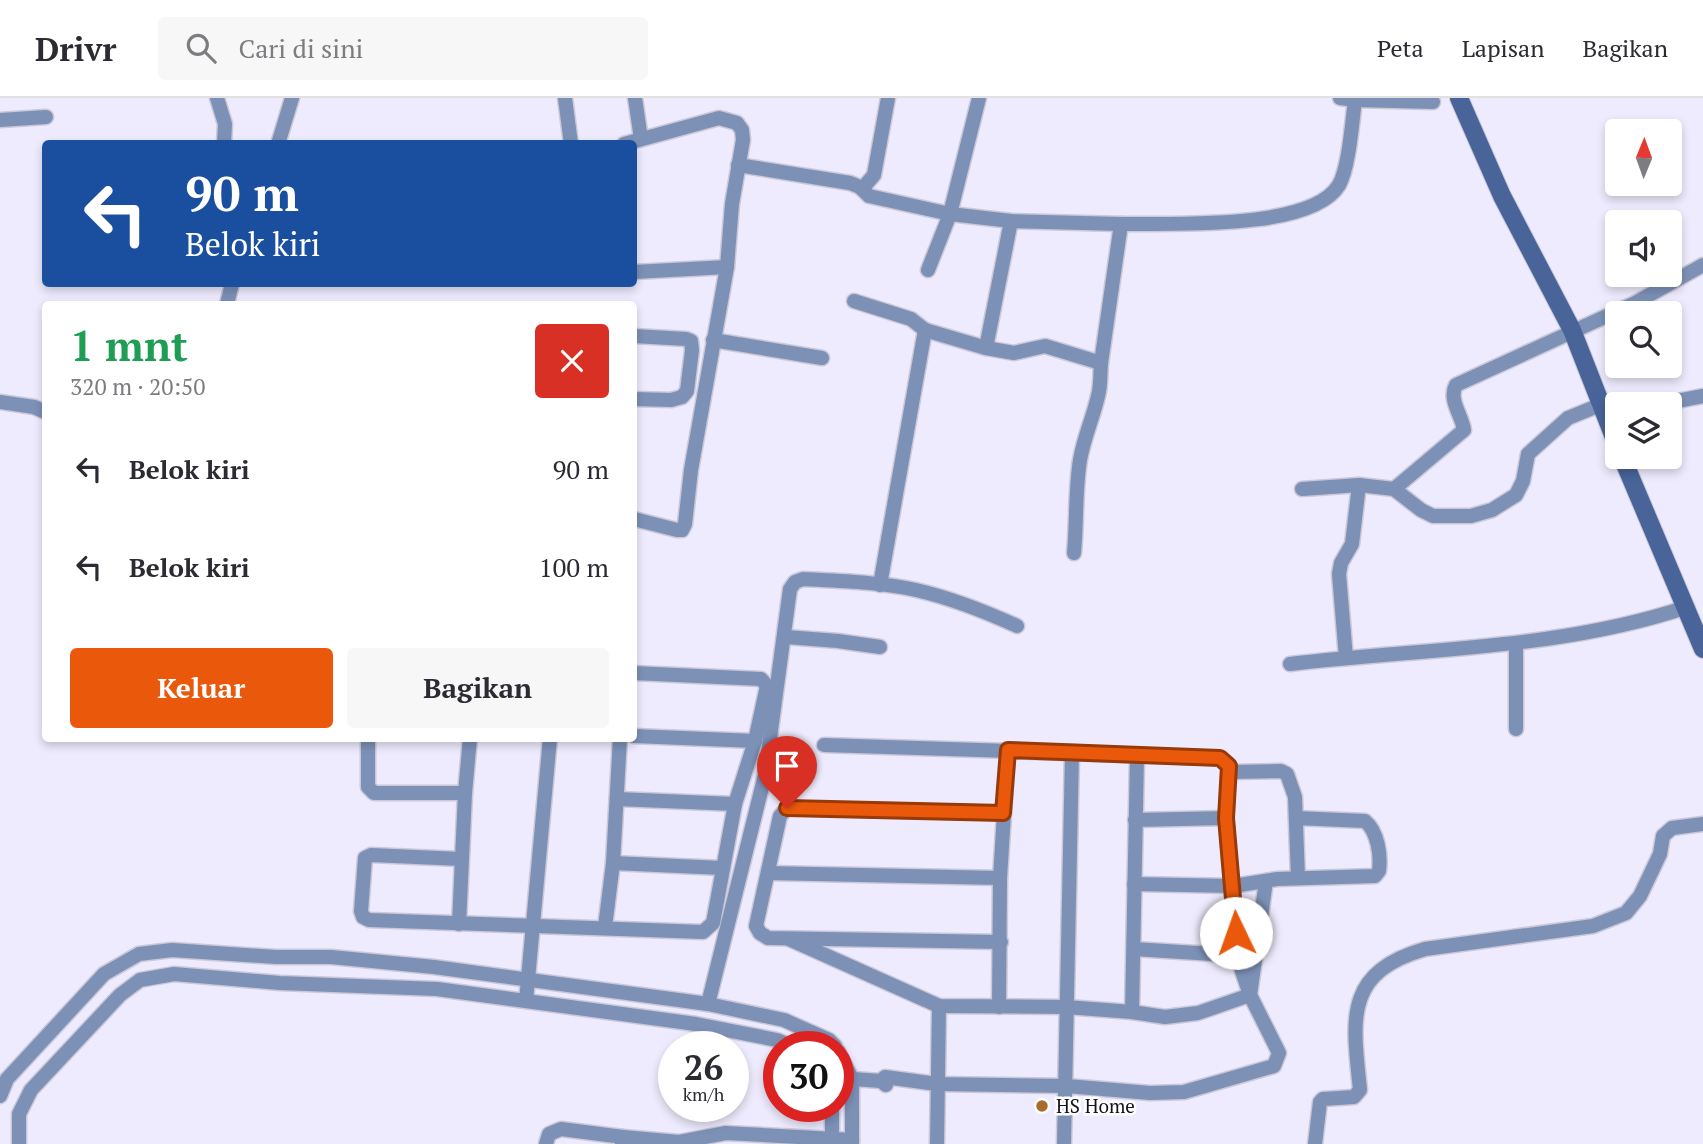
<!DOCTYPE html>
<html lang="id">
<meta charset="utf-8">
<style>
:root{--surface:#fff;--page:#f7f7f7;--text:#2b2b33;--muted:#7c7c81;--line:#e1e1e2;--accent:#ea580c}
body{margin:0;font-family:"PT Serif",serif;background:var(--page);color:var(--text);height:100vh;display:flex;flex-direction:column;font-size:26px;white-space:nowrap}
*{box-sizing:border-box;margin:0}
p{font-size:23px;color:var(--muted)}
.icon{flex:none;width:38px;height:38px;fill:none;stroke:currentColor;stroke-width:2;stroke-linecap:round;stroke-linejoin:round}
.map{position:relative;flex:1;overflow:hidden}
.details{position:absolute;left:42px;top:203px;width:595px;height:441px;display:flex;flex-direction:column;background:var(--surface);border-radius:7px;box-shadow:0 4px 10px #0003}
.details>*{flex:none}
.banner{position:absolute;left:42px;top:42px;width:595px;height:147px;border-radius:7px;box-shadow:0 4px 10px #0003;background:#1a4fa0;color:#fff;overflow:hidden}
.needle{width:46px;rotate:1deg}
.controls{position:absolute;left:1605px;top:21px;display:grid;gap:14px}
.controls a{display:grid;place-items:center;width:77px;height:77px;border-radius:7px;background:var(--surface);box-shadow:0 4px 10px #0003;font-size:35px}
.speed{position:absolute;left:658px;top:933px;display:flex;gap:14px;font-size:35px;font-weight:700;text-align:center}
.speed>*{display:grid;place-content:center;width:91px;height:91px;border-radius:50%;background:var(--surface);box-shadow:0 4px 10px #0003;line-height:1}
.speed small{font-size:18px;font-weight:400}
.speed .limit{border:10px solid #d22;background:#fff;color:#111}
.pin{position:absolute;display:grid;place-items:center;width:60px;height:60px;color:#fff;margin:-72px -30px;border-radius:50% 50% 50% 0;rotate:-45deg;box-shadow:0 0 7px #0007}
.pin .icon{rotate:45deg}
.me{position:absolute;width:77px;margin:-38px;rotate:357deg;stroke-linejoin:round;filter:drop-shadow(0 0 5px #0008)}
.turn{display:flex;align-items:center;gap:24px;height:147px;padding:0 28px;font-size:32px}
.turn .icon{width:91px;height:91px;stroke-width:2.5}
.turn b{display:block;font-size:49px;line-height:60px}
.round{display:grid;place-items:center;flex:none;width:74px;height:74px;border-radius:7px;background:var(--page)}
.head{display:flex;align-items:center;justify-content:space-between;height:119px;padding:0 28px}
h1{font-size:42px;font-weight:700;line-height:52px;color:#1e9e55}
.button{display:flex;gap:14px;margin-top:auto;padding:14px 28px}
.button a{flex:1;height:80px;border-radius:7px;background:var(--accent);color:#fff;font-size:28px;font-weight:700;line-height:80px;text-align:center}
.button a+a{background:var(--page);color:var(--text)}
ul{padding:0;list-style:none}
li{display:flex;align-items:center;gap:21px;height:98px;padding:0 28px}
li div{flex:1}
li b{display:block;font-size:26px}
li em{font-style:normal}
header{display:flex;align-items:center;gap:42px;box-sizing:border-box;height:98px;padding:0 35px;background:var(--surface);border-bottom:2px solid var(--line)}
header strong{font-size:33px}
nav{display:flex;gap:38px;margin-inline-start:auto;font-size:24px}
.search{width:490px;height:63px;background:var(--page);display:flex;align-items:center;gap:18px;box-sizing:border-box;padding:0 24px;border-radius:7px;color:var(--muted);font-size:26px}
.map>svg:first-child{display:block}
</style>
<header>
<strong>Drivr</strong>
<div class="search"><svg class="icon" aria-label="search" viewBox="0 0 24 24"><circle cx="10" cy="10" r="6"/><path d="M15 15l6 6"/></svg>Cari di sini</div>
<nav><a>Peta</a><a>Lapisan</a><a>Bagikan</a></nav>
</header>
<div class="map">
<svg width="1703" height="1046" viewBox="0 0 1703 1046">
<rect width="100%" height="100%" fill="#edebfd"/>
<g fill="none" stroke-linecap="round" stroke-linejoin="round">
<g stroke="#cac8d9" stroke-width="17">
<g id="street">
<polyline points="217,0 225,26 224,46"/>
<polyline points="565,0 571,46"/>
<polyline points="635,0 641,41"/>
<polyline points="1340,0 1355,2"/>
<polyline points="0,22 46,19"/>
<polyline points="278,46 292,0"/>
<polyline points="624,46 719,20 737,25 742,32 743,42 732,106 727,169 691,372 685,426 682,432 677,432 634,421"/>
<polyline points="738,67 850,85 860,89 869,98 950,116 1011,123 1121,126"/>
<polyline points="862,91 874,77 888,0"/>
<polyline points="928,172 950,116 979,0"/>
<polyline points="634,174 727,169"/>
<polyline points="854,203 911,221 925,232"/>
<polyline points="227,206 232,186"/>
<polyline points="634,238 686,241 691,243 692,252 687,293 682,299 671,302 634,301"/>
<polyline points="713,242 822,260"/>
<polyline points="986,250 1011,123"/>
<polyline points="0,304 34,309 43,313"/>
<polyline points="1661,306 1703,298"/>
<polyline points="1302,391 1359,387 1394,391 1421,412 1433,418 1471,418 1492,412 1516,397 1523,383 1528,356 1568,320 1600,307"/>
<path d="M1394,391l70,-59c-2,-15 -16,-30 -8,-45l179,-82 68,-38"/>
<path d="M1074,455c3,-31 1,-62 6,-93 4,-23 13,-42 18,-64 3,-10 2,-22 3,-33"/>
<path d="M880,487l45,-255 61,18 28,5 31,-7 56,17 20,-139c49,-1 190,7 218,-39 10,-18 13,-62 16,-85l78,2"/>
<polyline points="786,539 838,543 880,549"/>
<polyline points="1346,560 1339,476 1341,465 1352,446 1359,387"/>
<path d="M1290,566c133,-16 268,-14 397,-57"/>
<polyline points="1516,631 1516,547"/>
<polyline points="634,638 755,643"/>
<polyline points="368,640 368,689 374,695 465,695"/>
<polyline points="824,647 1220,660 1229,669 1226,720 1237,858 1250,897 1279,955 1274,968 1184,994 1150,995 1067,988 937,986 885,979 881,983"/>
<polyline points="1230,674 1281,673 1287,676 1295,699 1298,780"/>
<polyline points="617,701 735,706"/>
<polyline points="1135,722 1226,720"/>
<polyline points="461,761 371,757 365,760 361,813 363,819 369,822 703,834 713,825 735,706 755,643 767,588 761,581 634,575"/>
<polyline points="613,765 722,770"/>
<polyline points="768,775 1000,780"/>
<path d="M1134,786l99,2 44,-7 98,-3 4,-5c2,-16 -1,-39 -14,-50l-69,-3"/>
<polyline points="459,826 465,695 470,640"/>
<polyline points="605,829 613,765 620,640"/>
<polyline points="789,841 939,908 1066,909 1132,914 1165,919 1198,915 1250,897 1266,783"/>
<polyline points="1001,844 768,840 760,835 756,828 780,718 787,710 1003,715"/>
<polyline points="1134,851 1244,858"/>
<polyline points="526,903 550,640"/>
<path d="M708,906l57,-229 25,-186 5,-7 8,-3c37,2 76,3 113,11 35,8 68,21 101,36"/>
<polyline points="999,909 1000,780 1008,652"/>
<polyline points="1132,914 1137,659"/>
<polyline points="838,953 852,981 852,1046"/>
<polyline points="838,980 881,983 886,987"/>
<polyline points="0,998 7,981 104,876 139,856 172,852 276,859 331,859 434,869 708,906 784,922 829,942 835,948"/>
<polyline points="832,1008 832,1046"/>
<polyline points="19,1046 19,1016 31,992 120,897 140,882 174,876 280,885 437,891 696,926 777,942 791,948"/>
<polyline points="546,1046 549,1036 561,1031 623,1039"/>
<polyline points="622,1046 623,1039 679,1044 726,1035 852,1042"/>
<polyline points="937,1046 939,908"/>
<polyline points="1064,1046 1072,654"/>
<path d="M1315,1046l5,-42 3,-3 31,-2 6,-7c-7,-70 -17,-117 65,-141l168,-23 33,-13 14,-17 20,-42 3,-18 9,-8 31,-4"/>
</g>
</g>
<g stroke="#cac8d9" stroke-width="20">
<g id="secondary">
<polyline points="1459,0 1502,98 1572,232 1617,347"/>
<polyline points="1622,359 1703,551"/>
</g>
</g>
<use href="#street" stroke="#7d91b7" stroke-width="14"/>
<use href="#secondary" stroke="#486499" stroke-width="18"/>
</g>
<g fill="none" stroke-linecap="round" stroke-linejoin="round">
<g stroke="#983908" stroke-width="18">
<polyline id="route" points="787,710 1003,715 1008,652 1220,660 1229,668 1226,720 1236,835"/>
</g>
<use href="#route" stroke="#ea580c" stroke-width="12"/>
</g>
<circle fill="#a66d2c" stroke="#fff" stroke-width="2.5" cx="1042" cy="1008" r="7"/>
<g text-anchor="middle" stroke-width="5" stroke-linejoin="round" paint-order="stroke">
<g font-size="19" fill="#131319" stroke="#fff" text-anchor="start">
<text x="1056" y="1015">HS Home</text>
</g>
</g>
</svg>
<div class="controls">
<a><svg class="needle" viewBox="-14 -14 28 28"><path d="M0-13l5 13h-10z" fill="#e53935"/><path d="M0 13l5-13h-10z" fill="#7c7c81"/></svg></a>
<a><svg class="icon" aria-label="sound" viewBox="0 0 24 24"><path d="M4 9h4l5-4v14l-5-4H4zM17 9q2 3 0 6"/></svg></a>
<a><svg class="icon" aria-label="search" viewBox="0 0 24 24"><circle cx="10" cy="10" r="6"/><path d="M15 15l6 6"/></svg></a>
<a><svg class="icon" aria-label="layers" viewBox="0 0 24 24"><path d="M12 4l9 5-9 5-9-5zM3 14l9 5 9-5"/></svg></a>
</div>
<div class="speed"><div>26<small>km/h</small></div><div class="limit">30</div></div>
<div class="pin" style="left:787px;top:710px;background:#d93025"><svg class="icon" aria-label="arrive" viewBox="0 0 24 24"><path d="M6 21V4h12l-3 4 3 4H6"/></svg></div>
<svg class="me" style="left:1236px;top:835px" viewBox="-20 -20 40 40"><circle r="19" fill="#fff"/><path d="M0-13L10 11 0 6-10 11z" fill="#ea580c"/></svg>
<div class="banner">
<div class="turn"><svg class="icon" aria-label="left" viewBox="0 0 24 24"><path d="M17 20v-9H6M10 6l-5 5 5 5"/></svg><div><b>90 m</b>Belok kiri</div></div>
</div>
<section class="details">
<div class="head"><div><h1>1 mnt</h1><p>320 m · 20:50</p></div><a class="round" style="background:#d93025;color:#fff"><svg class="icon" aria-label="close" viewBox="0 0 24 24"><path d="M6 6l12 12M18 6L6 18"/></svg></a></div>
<ul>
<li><svg class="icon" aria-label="left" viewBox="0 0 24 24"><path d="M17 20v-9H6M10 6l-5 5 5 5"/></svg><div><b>Belok kiri</b></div><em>90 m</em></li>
<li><svg class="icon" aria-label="left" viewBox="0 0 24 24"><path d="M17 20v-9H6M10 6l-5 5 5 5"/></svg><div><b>Belok kiri</b></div><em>100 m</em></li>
</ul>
<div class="button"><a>Keluar</a><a>Bagikan</a></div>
</section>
</div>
